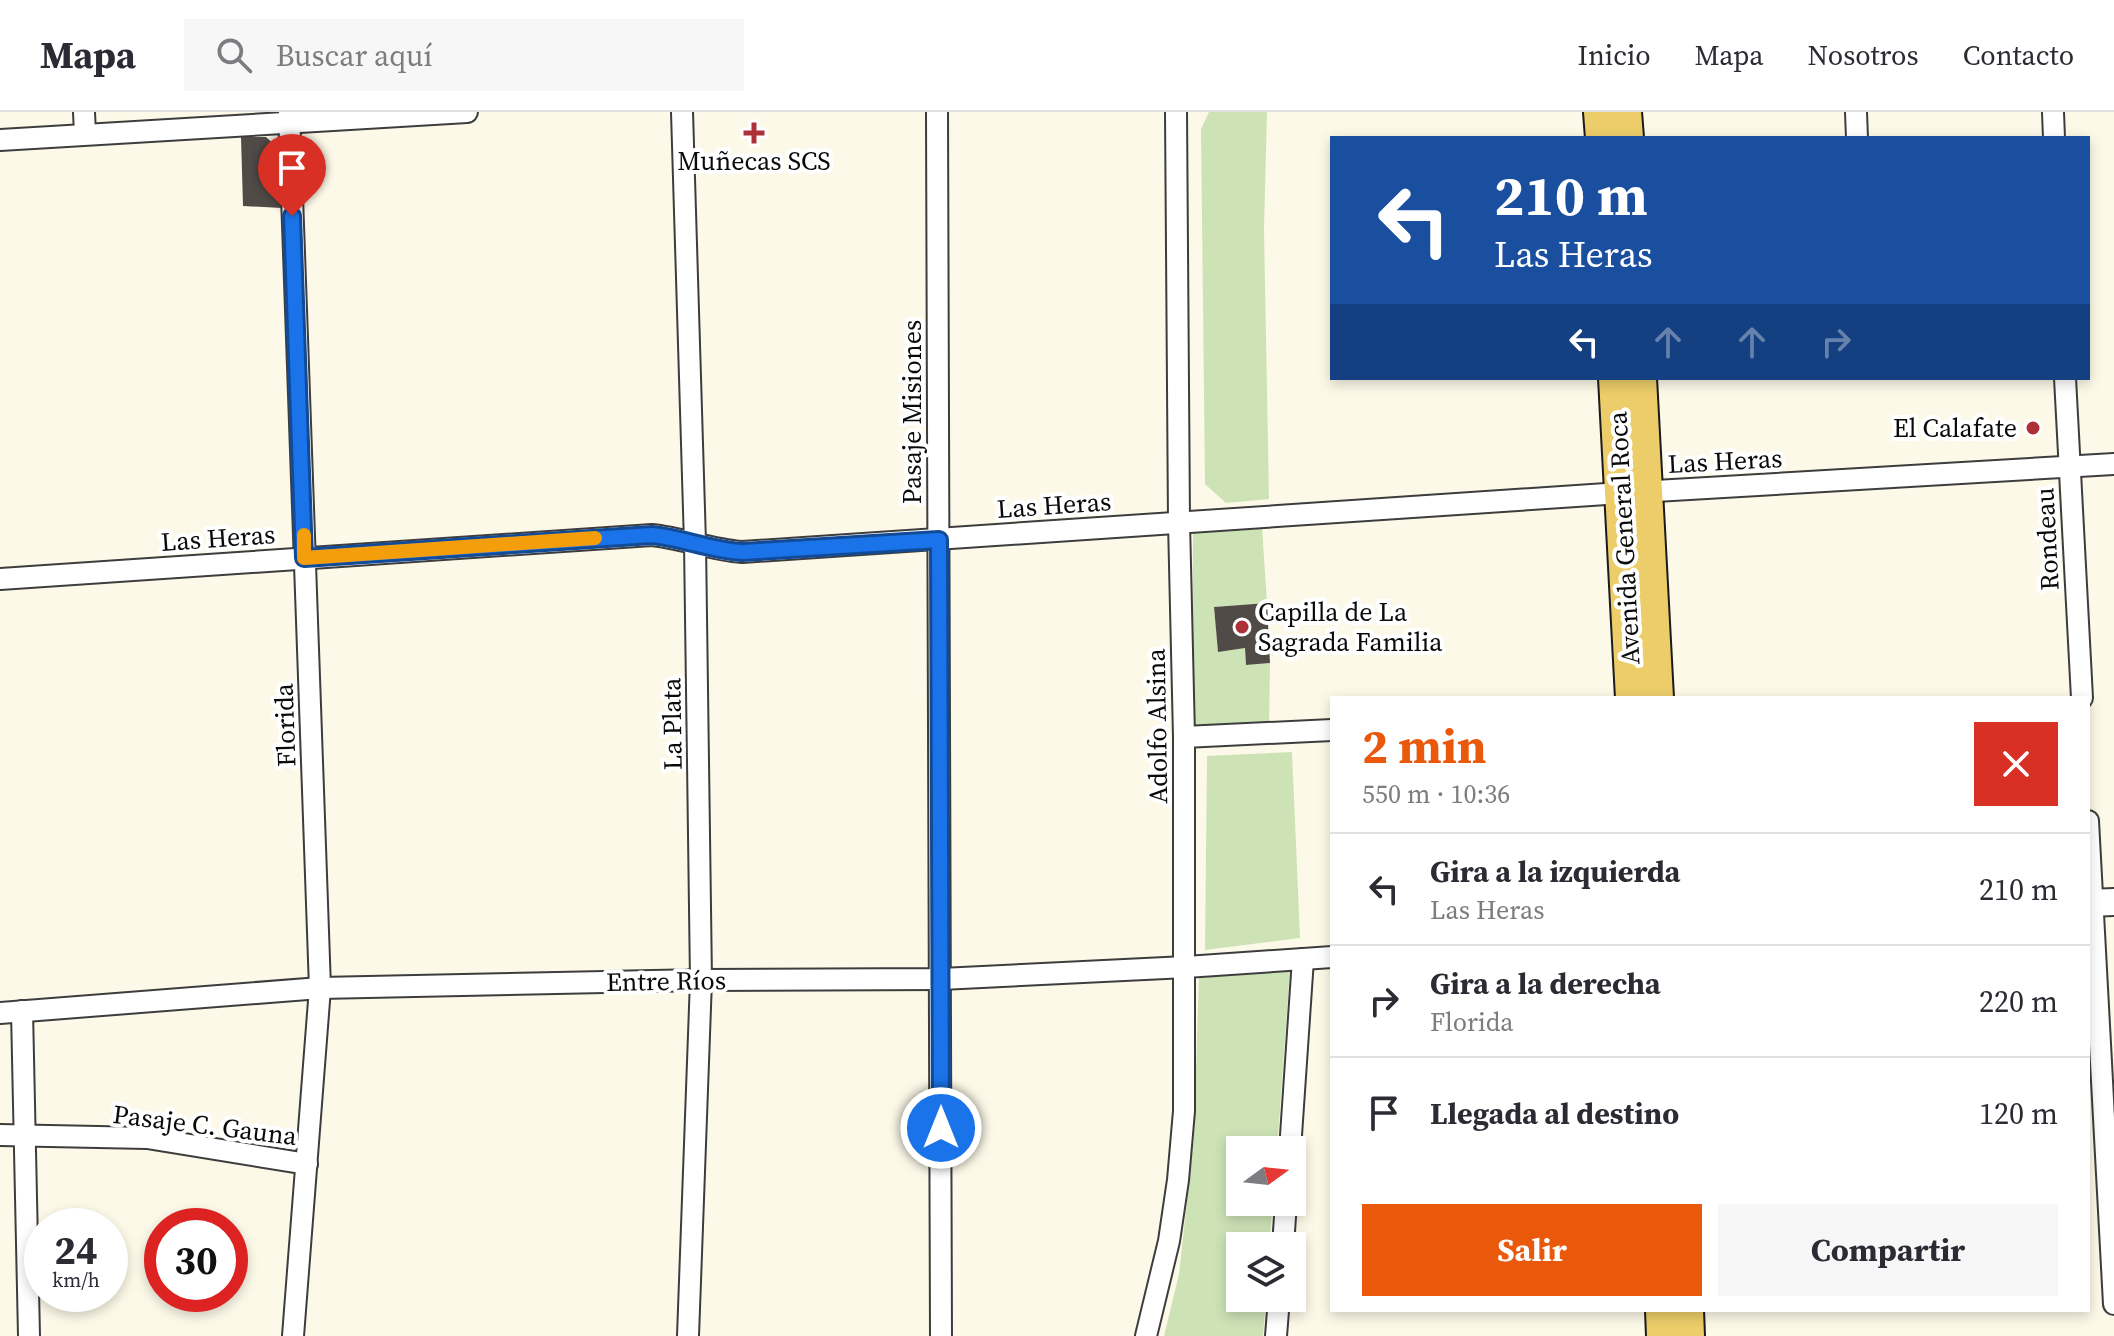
<!DOCTYPE html>
<html lang="es">
<meta charset="utf-8">
<style>
:root{--surface:#fff;--page:#f7f7f7;--text:#2b2b33;--muted:#7c7c81;--line:#e1e1e2;--accent:#ea580c}
body{margin:0;font-family:"Source Serif 4",serif;background:var(--page);color:var(--text);height:100vh;display:flex;flex-direction:column;font-size:30px;white-space:nowrap}
*{box-sizing:border-box;margin:0}
p{font-size:26px;color:var(--muted)}
.icon{flex:none;width:44px;height:44px;fill:none;stroke:currentColor;stroke-width:2;stroke-linecap:round;stroke-linejoin:round}
.map{position:relative;flex:1;overflow:hidden}
.panel{position:absolute;left:1330px;top:584px;width:760px;height:616px;display:flex;flex-direction:column;background:var(--surface);border-radius:0px;box-shadow:0 4px 12px #0003}
.panel>*{flex:none}
.banner{position:absolute;left:1330px;top:24px;width:760px;height:244px;border-radius:0px;box-shadow:0 4px 12px #0003;background:#1a4fa0;color:#fff;overflow:hidden}
.needle{width:52px;rotate:75deg}
.fabs{position:absolute;left:1226px;top:1024px;display:grid;gap:16px}
.fabs a{display:grid;place-items:center;width:80px;height:80px;border-radius:0px;background:var(--surface);box-shadow:0 4px 12px #0003;font-size:40px}
.speed{position:absolute;left:24px;top:1096px;display:flex;gap:16px;font-size:40px;font-weight:700;text-align:center}
.speed>*{display:grid;place-content:center;width:104px;height:104px;border-radius:50%;background:var(--surface);box-shadow:0 4px 12px #0003;line-height:1}
.speed small{font-size:20px;font-weight:400}
.speed .limit{border:12px solid #d22;background:#fff;color:#111}
.pin{position:absolute;display:grid;place-items:center;width:68px;height:68px;color:#fff;margin:-82px -34px;border-radius:50% 50% 50% 0;rotate:-45deg;box-shadow:0 0 8px #0007}
.pin .icon{rotate:45deg}
.me{position:absolute;width:88px;margin:-44px;rotate:0deg;stroke-linejoin:round;filter:drop-shadow(0 0 6px #0008)}
.turn{display:flex;align-items:center;gap:28px;height:168px;padding:0 32px;font-size:36px}
.turn .icon{width:104px;height:104px;stroke-width:2.5}
.turn b{display:block;font-size:56px;line-height:68px}
.lanes{display:flex;align-items:center;height:76px;padding:0 32px;background:#0003;justify-content:center;gap:40px;direction:ltr}
.lanes .off{opacity:.35}
.round{display:grid;place-items:center;flex:none;width:84px;height:84px;border-radius:0px;background:var(--page)}
.overview{display:flex;align-items:center;justify-content:space-between;height:136px;padding:0 32px}
h1{font-size:48px;font-weight:700;line-height:60px;color:var(--accent)}
.action{display:flex;gap:16px;margin-top:auto;padding:16px 32px}
.action a{flex:1;height:92px;border-radius:0px;background:var(--accent);color:#fff;font-size:32px;font-weight:700;line-height:92px;text-align:center}
.action a+a{background:var(--page);color:var(--text)}
ul{padding:0;list-style:none}
li{display:flex;align-items:center;gap:24px;height:112px;padding:0 32px;border-top:2px solid var(--line)}
li div{flex:1}
li b{display:block;font-size:30px}
li em{font-style:normal}
header{display:flex;align-items:center;gap:48px;box-sizing:border-box;height:112px;padding:0 40px;background:var(--surface);border-bottom:2px solid var(--line)}
header strong{font-size:38px}
nav{display:flex;gap:44px;margin-inline-start:auto;font-size:28px}
.search{width:560px;height:72px;background:var(--page);display:flex;align-items:center;gap:20px;box-sizing:border-box;padding:0 28px;border-radius:0px;color:var(--muted);font-size:30px}
.map>svg:first-child{display:block}
</style>
<header>
<strong>Mapa</strong>
<div class="search"><svg class="icon" aria-label="search" viewBox="0 0 24 24"><circle cx="10" cy="10" r="6"/><path d="M15 15l6 6"/></svg>Buscar aquí</div>
<nav><a>Inicio</a><a>Mapa</a><a>Nosotros</a><a>Contacto</a></nav>
</header>
<div class="map">
<svg width="2114" height="1224" viewBox="0 0 2114 1224">
<rect width="100%" height="100%" fill="#fdf9e8"/>
<g fill="#cde3b6">
<polygon points="1209,0 1267,0 1264,117 1269,387 1226,391 1205,372 1201,17"/>
<polygon points="1262,415 1267,491 1214,495 1218,539 1245,536 1246,553 1270,551 1269,614 1192,618 1193,419"/>
<polygon points="1292,640 1300,826 1205,838 1207,644"/>
<polygon points="1290,858 1277,1038 1240,1038 1240,1090 1273,1090 1269,1134 1240,1134 1240,1186 1266,1186 1263,1224 1164,1224 1179,1162 1194,1024 1199,863"/>
</g>
<g fill="#514b47">
<polygon points="241,25 266,25 279,37 282,96 243,94"/>
<polygon points="1267,491 1270,551 1246,553 1245,536 1218,540 1214,495"/>
</g>
<g fill="none" stroke-linecap="round" stroke-linejoin="round">
<g stroke="#3d3d3d" stroke-width="24">
<g id="minor">
<polyline points="84,0 85,22"/>
<polyline points="289,0 320,876 293,1224"/>
<polyline points="682,0 695,431 701,868 688,1224"/>
<polyline points="937,0 941,1224"/>
<polyline points="1856,0 1857,26"/>
<polyline points="2053,0 2054,26"/>
<polyline points="0,28 467,0"/>
<polyline points="2065,266 2082,586"/>
<path d="M0,467l652,-44c30,3 59,15 90,17l879,-59 493,-29"/>
<polyline points="1184,625 1332,618"/>
<polyline points="2088,709 2114,1192"/>
<polyline points="22,899 29,1224"/>
<polyline points="0,901 320,876 701,868 941,867 1186,855 1332,845"/>
<polyline points="0,1023 147,1026 307,1052"/>
<polyline points="1290,1038 1303,847"/>
<polyline points="1283,1134 1286,1090"/>
<polyline points="1146,1224 1169,1129 1178,1068 1184,999 1184,625 1179,410 1176,0"/>
<polyline points="1276,1224 1279,1186"/>
</g>
</g>
<g stroke="#3d3d3d" stroke-width="30">
<polyline id="tertiary" points="2088,791 2114,790"/>
</g>
<g stroke="#1b1b1b" stroke-width="36">
<g id="primary">
<polyline points="1600,0 1602,26"/>
<polyline points="1625,0 1627,26"/>
<polyline points="1615,266 1632,586"/>
<polyline points="1640,266 1657,586"/>
<polyline points="1662,1198 1663,1224"/>
<polyline points="1687,1198 1688,1224"/>
</g>
</g>
<use href="#minor" stroke="#fff" stroke-width="20"/>
<use href="#tertiary" stroke="#fff" stroke-width="26"/>
<use href="#primary" stroke="#eccd69" stroke-width="32"/>
</g>
<g fill="none" stroke-linecap="round" stroke-linejoin="round">
<g stroke="#114b97" stroke-width="20">
<path id="route" d="M292,104l12,342 348,-23c30,3 59,15 90,17l197,-12 2,588"/>
</g>
<use href="#route" stroke="#1a73e8" stroke-width="14"/>
<polyline stroke="#f59e0b" stroke-width="14" points="304,423 304,446 595,426"/>
</g>
<g fill="#ac3035" stroke="#fff" stroke-width="3">
<path d="M750 9h8v8h8v8h-8v8h-8v-8h-8v-8h8z"/>
<circle cx="2033" cy="316" r="8"/>
<circle cx="1242" cy="515" r="8"/>
</g>
<g text-anchor="middle" stroke-width="8" stroke-linejoin="round" paint-order="stroke">
<g font-size="26" fill="#0a0a0a" stroke="#fff">
<text x="754" y="58">Muñecas SCS</text>
<text x="2017" y="325" text-anchor="end">El Calafate</text>
<text x="1258" y="509" text-anchor="start">Capilla de La<tspan x="1258" dy="30">Sagrada Familia</tspan></text>
</g>
<g font-size="26" fill="#0a0a0a" stroke="#fff">
<text transform="translate(912 300) rotate(-90)" y="9">Pasaje Misiones</text>
<text transform="translate(1725 349) rotate(-3)" y="9">Las Heras</text>
<text transform="translate(1054 393) rotate(-4)" y="9">Las Heras</text>
<text transform="translate(218 426) rotate(-4)" y="9">Las Heras</text>
<text transform="translate(1624 426) rotate(-93)" y="9">Avenida General Roca</text>
<text transform="translate(2047 427) rotate(-93)" y="9">Rondeau</text>
<text transform="translate(672 612) rotate(-91)" y="9">La Plata</text>
<text transform="translate(285 613) rotate(-92)" y="9">Florida</text>
<text transform="translate(1157 614) rotate(-91)" y="9">Adolfo Alsina</text>
<text transform="translate(666 869) rotate(-1)" y="9">Entre Ríos</text>
<text transform="translate(205 1013) rotate(7)" y="9">Pasaje C. Gauna</text>
</g>
</g>
</svg>
<div class="fabs">
<a><svg class="needle" viewBox="-14 -14 28 28"><path d="M0-13l5 13h-10z" fill="#e53935"/><path d="M0 13l5-13h-10z" fill="#7c7c81"/></svg></a>
<a><svg class="icon" aria-label="layers" viewBox="0 0 24 24"><path d="M12 4l9 5-9 5-9-5zM3 14l9 5 9-5"/></svg></a>
</div>
<div class="speed"><div>24<small>km/h</small></div><div class="limit">30</div></div>
<div class="pin" style="left:292px;top:104px;background:#d93025"><svg class="icon" aria-label="arrive" viewBox="0 0 24 24"><path d="M6 21V4h12l-3 4 3 4H6"/></svg></div>
<svg class="me" style="left:941px;top:1016px" viewBox="-20 -20 40 40"><circle r="17" fill="#1a73e8" stroke="#fff" stroke-width="3"/><path d="M0-11L8 9 0 5-8 9z" fill="#fff"/></svg>
<div class="banner">
<div class="turn"><svg class="icon" aria-label="left" viewBox="0 0 24 24"><path d="M17 20v-9H6M10 6l-5 5 5 5"/></svg><div><b>210 m</b>Las Heras</div></div>
<div class="lanes"><svg class="icon" aria-label="left" viewBox="0 0 24 24"><path d="M17 20v-9H6M10 6l-5 5 5 5"/></svg><svg class="icon off" aria-label="ahead" viewBox="0 0 24 24"><path d="M12 20V5M6 11l6-6 6 6"/></svg><svg class="icon off" aria-label="ahead" viewBox="0 0 24 24"><path d="M12 20V5M6 11l6-6 6 6"/></svg><svg class="icon off" aria-label="right" viewBox="0 0 24 24"><path d="M7 20v-9h11M14 6l5 5-5 5"/></svg></div>
</div>
<section class="panel">
<div class="overview"><div><h1>2 min</h1><p>550 m · 10:36</p></div><a class="round" style="background:#d93025;color:#fff"><svg class="icon" aria-label="close" viewBox="0 0 24 24"><path d="M6 6l12 12M18 6L6 18"/></svg></a></div>
<ul>
<li><svg class="icon" aria-label="left" viewBox="0 0 24 24"><path d="M17 20v-9H6M10 6l-5 5 5 5"/></svg><div><b>Gira a la izquierda</b><p>Las Heras</p></div><em>210 m</em></li>
<li><svg class="icon" aria-label="right" viewBox="0 0 24 24"><path d="M7 20v-9h11M14 6l5 5-5 5"/></svg><div><b>Gira a la derecha</b><p>Florida</p></div><em>220 m</em></li>
<li><svg class="icon" aria-label="arrive" viewBox="0 0 24 24"><path d="M6 21V4h12l-3 4 3 4H6"/></svg><div><b>Llegada al destino</b></div><em>120 m</em></li>
</ul>
<div class="action"><a>Salir</a><a>Compartir</a></div>
</section>
</div>
